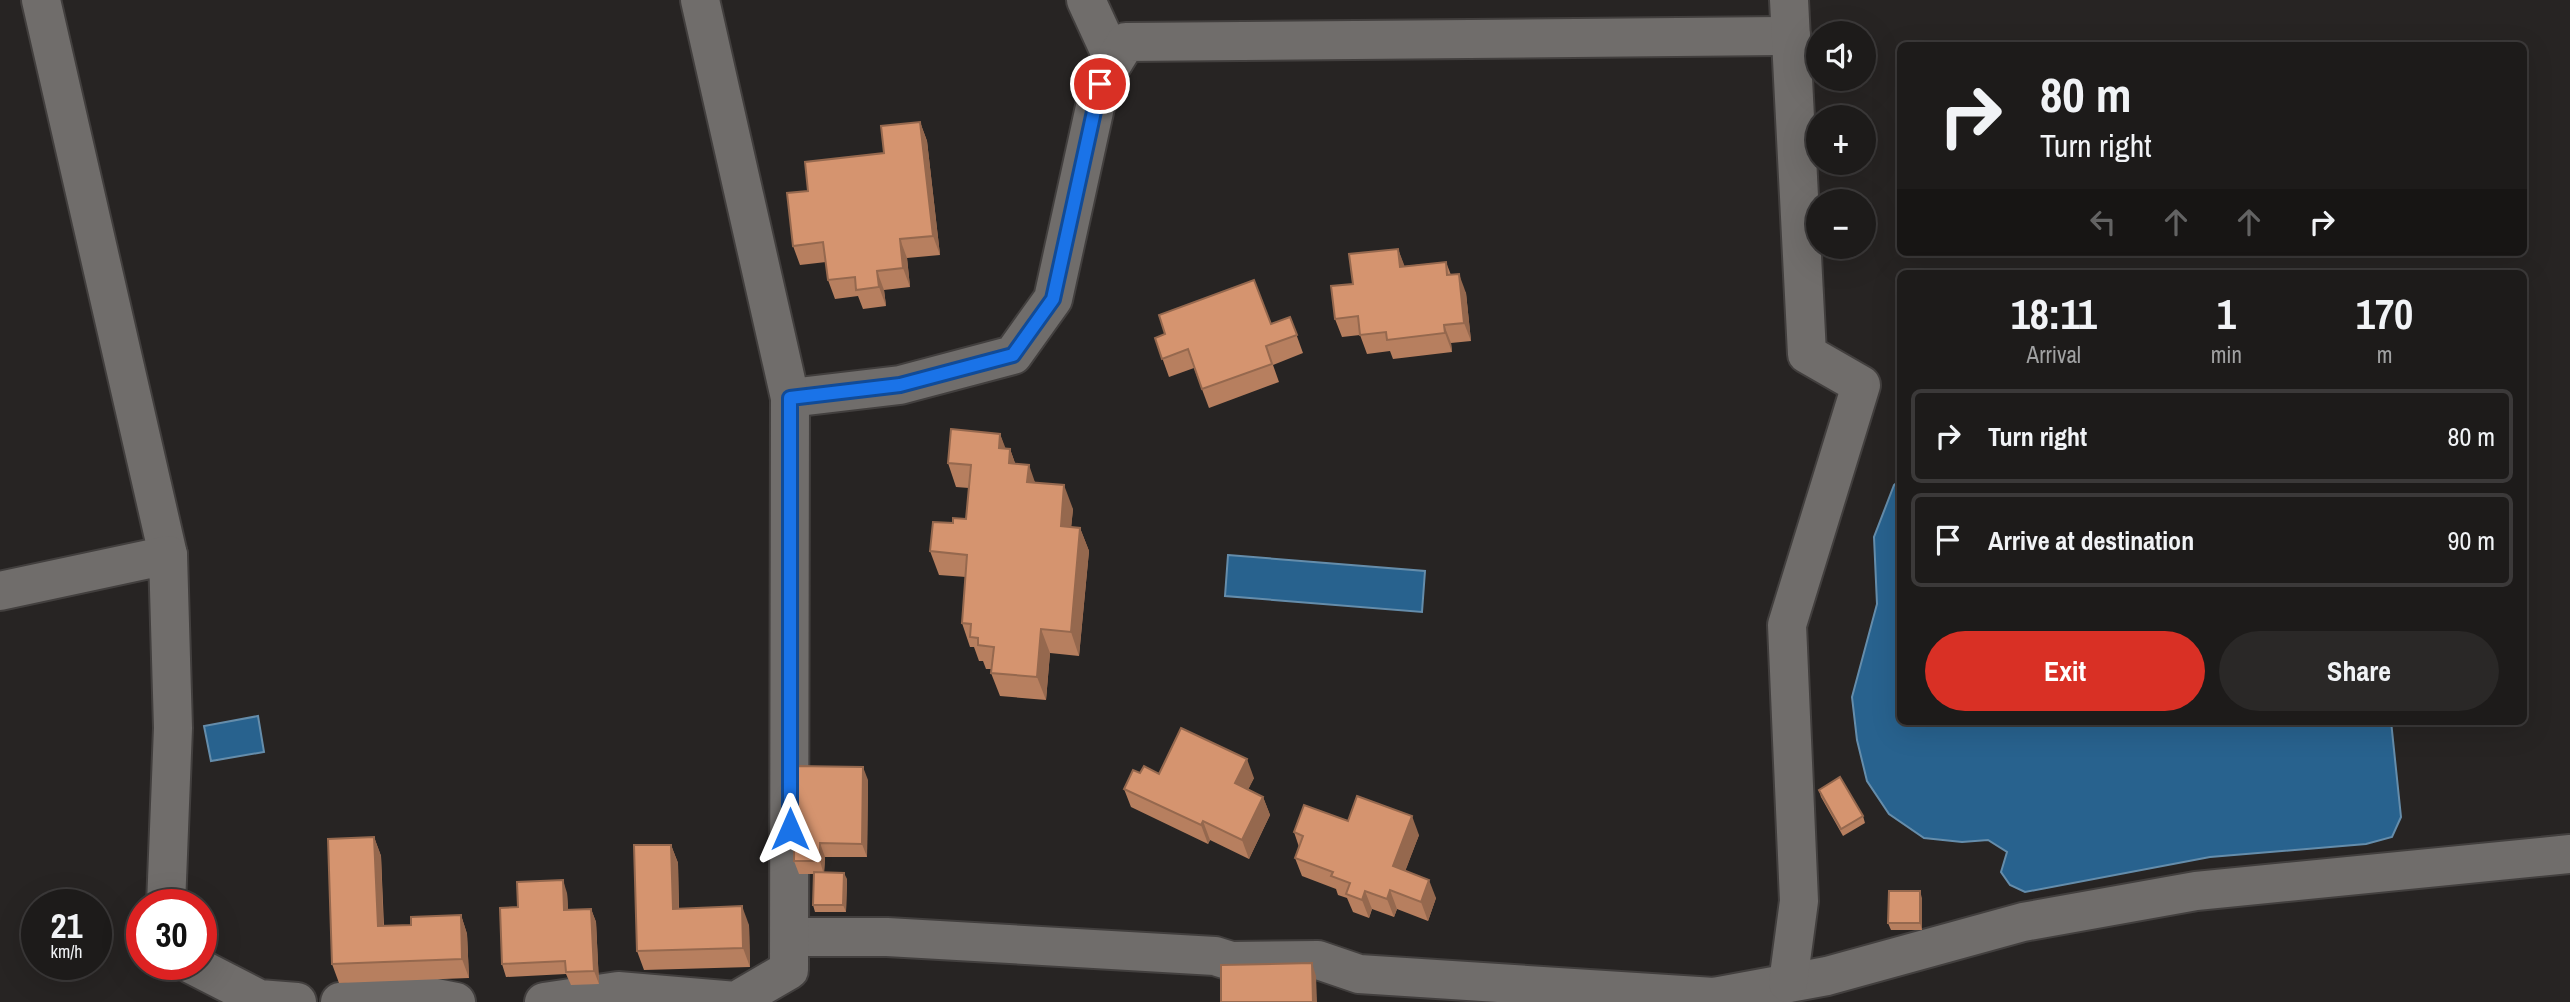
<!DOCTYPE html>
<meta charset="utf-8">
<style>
:root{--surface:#1d1b1a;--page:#2a2827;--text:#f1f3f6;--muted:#a0a1a2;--line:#3b3939;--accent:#d93025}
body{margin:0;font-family:"Archivo Narrow",sans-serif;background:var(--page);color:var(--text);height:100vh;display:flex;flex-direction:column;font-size:26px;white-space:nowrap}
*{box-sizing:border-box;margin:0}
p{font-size:23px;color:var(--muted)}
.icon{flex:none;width:38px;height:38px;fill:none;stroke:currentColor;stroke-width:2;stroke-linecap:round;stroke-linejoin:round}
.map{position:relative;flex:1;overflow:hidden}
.sheet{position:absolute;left:1897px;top:270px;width:630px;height:455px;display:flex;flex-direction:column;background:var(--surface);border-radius:10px;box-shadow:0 7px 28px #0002,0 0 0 2px var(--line)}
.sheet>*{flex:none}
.top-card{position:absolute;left:1897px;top:42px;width:630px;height:214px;border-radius:10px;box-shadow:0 7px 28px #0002,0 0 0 2px var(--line);background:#1d1b1a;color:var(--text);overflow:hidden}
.buttons{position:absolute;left:1806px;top:21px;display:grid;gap:14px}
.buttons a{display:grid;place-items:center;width:70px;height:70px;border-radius:50%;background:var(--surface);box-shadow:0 7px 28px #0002,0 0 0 2px var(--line);font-size:35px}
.speed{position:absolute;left:21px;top:889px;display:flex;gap:14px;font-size:35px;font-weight:700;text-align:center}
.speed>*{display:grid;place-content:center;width:91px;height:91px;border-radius:50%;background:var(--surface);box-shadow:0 7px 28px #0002,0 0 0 2px var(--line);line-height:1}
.speed small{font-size:18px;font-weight:400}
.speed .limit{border:10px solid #d22;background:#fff;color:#111}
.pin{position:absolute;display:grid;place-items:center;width:60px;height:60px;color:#fff;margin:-30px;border:4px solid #fff;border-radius:50%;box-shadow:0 2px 7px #0007}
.me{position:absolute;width:77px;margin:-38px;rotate:0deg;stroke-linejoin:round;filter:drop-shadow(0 0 5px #0008)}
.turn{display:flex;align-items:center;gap:24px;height:147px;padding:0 28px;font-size:32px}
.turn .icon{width:91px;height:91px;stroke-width:2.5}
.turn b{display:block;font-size:49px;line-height:60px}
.lanes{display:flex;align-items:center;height:66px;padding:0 28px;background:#0003;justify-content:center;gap:35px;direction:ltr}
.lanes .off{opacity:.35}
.eta{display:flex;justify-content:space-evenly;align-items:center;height:119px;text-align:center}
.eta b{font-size:42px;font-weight:700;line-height:49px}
.button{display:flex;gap:14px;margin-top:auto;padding:14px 28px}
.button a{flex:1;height:80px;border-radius:42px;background:var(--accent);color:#fff;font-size:28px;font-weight:700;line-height:80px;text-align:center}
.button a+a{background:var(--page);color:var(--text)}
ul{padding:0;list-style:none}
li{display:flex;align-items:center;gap:21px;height:94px;margin:0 14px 10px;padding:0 14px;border:4px solid var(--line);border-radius:10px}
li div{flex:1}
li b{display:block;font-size:26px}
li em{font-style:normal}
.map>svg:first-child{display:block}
</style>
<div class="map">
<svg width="2570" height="1002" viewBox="0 0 2570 1002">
<rect width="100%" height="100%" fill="#272423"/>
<g fill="#28628e" stroke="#658dab" stroke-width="2">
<polygon points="1900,480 1900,721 2391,721 2401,817 2392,837 2366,844 2210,857 2025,892 2010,885 2001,872 2007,852 1988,840 1962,842 1924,838 1889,814 1867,781 1857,740 1852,697 1877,604 1874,537 1894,485"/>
<polygon points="1228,555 1425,571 1422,612 1225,596"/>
<polygon points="258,716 264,752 211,761 204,726"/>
</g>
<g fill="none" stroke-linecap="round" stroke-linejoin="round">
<g stroke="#423f3e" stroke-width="42">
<g id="minor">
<polyline points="41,0 168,555"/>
<polyline points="1086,0 1114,61"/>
<polyline points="790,398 900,385 1013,355 1053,299 1100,84 1126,42 1791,36"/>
<polyline points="0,591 168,555 173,728 166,905"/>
<polyline points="790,937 887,937 1215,956 1231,961 1318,960 1359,974 1714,997 1827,976 2023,922 2196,891 2570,854"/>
<polyline points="191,964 259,999 297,1002"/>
<polyline points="1788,983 1799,901 1787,625 1861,385 1807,354 1789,0"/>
<polyline points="340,1002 415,994 456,1002"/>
<polyline points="544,1002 618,991 736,1001 789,970 790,398 700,0"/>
</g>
</g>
<use href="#minor" stroke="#706d6b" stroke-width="38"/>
</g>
<g fill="#b77f5f">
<polygon points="920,122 927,141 940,255 907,258 910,287 884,290 886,306 863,309 858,296 835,299 828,280 826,262 800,265 793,246 808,191 884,153"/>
<polygon points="1398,249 1404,266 1446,262 1451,275 1466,293 1471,341 1451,343 1452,352 1393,359 1390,351 1367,354 1360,335 1342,337 1335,319 1353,284"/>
<polygon points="1290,317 1303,353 1273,365 1279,382 1209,408 1194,368 1169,377 1155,338 1271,324"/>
<polygon points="1000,434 1005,449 1010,449 1015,463 1035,482 1073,509 1071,527 1080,528 1089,551 1079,656 1050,653 1046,700 1000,696 991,673 992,669 986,669 983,661 979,661 974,647 970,647 962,623 966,577 939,575 930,551 953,523 966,519 969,488 956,487 948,463"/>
<polygon points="1140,773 1254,778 1248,789 1263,797 1270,815 1249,859 1210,840 1208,844 1131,807 1124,789"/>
<polygon points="868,780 867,857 825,857 824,872 847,879 846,912 815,912 813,905 813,874 799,874 794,861"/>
<polygon points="1819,790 1863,816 1865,823 1843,836 1821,797"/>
<polygon points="1348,821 1419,835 1405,871 1436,898 1428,921 1397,909 1394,917 1372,909 1369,918 1353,912 1347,898 1338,895 1336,889 1302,876 1295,858 1299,847 1294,832"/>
<polygon points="374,837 381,856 384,926 411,925 461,915 467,934 469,978 339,983 332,964"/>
<polygon points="671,845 678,863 679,909 749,925 750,967 644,970 637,951"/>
<polygon points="567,893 568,910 591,909 596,922 599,984 571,985 566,974 506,977 502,964 518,907"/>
<polygon points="1922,898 1922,930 1891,930 1888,923"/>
</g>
<g fill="#95684e">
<polygon points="920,122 927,141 940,255 933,236"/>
<polygon points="900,239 907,258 910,287 903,268"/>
<polygon points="1398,249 1405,267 1400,267"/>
<polygon points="877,271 884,290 886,306 879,287"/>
<polygon points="1459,274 1466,293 1471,341 1464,323"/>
<polygon points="1444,325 1451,343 1452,352 1445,333"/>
<polygon points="1000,434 1009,457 999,448"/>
<polygon points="1010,449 1018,472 1009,463"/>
<polygon points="1029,465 1037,488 1027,482"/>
<polygon points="1064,485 1073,509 1069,550 1061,526"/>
<polygon points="1080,528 1089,551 1079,656 1071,632"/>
<polygon points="1041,629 1050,653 1046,700 1037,677"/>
<polygon points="1247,759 1254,778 1242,802 1235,783"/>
<polygon points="863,767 868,780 867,857 862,844"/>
<polygon points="1263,797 1270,815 1249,859 1242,840"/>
<polygon points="1412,816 1419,835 1400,885 1393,866"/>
<polygon points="1203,821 1210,840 1208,844 1201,825"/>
<polygon points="374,837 381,856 384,945 378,926"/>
<polygon points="820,843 825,857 824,875 820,861"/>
<polygon points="671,845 678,863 679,928 673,909"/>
<polygon points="844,873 847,879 846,912 843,905"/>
<polygon points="563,880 567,893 569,923 564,910"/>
<polygon points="1429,880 1436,898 1428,921 1421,902"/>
<polygon points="1390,890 1397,909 1394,917 1387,899"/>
<polygon points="1365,891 1372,909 1369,918 1362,900"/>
<polygon points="1920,891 1922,898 1922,930 1920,923"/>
<polygon points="742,906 749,925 750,967 743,948"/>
<polygon points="591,909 596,922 599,984 594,971"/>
<polygon points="461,915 467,934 469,978 462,959"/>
<polygon points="1312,963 1316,976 1317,1002 1313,1002"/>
</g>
<g fill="#d5946f" stroke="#95684e" stroke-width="2">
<polygon points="920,122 933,236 900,239 903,268 877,271 879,287 856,290 855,277 828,280 823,242 793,246 787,193 808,191 805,162 884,153 881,126"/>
<polygon points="1398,249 1400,267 1446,262 1447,275 1459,274 1464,323 1444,325 1445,333 1387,340 1386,332 1360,335 1358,316 1335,319 1331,286 1353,284 1349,254"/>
<polygon points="1254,280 1271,324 1290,317 1297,335 1266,346 1272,364 1202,389 1188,349 1162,359 1155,338 1165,334 1159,315"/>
<polygon points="951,429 1000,434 999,448 1010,449 1009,463 1029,465 1027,482 1064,485 1061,526 1080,528 1071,632 1041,629 1037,677 991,673 994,647 978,645 978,638 970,637 971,624 962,623 967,555 930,551 933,522 953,523 953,518 966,519 971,465 948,463"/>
<polygon points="1181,728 1247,759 1235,783 1263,797 1242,840 1203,821 1201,825 1124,789 1133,770 1140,773 1144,766 1159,774"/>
<polygon points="795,766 863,767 862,844 820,843 820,861 794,861"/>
<polygon points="1840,777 1863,816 1841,829 1819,790"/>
<polygon points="1357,796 1412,816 1393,866 1429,880 1421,902 1390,890 1387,899 1365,891 1362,900 1346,894 1350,883 1331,876 1333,872 1295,858 1303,836 1294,832 1304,805 1348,821"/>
<polygon points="374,837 378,926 411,925 411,917 461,915 462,959 332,964 328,839"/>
<polygon points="634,845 671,845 673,909 742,906 743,948 637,951"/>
<polygon points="814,872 844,873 843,905 813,905"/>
<polygon points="563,880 564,910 591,909 594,971 566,972 565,961 502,964 500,908 518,907 517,882"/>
<polygon points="1889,891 1920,891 1920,923 1888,923"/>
<polygon points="1312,963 1313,1002 1221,1002 1221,965"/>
</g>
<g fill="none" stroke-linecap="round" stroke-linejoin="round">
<g stroke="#114b97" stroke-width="18">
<polyline id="route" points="790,829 790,398 900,385 1013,355 1053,299 1100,84"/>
</g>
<use href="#route" stroke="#1a73e8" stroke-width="12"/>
</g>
</svg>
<div class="buttons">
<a><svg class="icon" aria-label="sound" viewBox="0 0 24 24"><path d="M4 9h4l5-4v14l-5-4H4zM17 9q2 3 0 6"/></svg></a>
<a>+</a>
<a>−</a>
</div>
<div class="speed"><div>21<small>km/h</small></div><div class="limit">30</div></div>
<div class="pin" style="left:1100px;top:84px;background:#d93025"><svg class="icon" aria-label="arrive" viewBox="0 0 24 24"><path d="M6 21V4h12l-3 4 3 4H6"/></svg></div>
<svg class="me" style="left:790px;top:829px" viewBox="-20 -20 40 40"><path d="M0-17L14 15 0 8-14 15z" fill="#1a73e8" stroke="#fff" stroke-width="4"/></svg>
<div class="top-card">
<div class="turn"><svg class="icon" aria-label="right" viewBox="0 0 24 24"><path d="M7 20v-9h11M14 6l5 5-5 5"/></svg><div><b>80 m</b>Turn right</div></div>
<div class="lanes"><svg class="icon off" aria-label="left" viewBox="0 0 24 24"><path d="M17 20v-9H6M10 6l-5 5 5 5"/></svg><svg class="icon off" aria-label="ahead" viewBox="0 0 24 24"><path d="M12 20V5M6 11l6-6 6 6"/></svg><svg class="icon off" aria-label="ahead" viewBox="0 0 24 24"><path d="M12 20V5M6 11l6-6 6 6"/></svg><svg class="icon" aria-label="right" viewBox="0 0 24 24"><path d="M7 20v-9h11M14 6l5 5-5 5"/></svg></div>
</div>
<section class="sheet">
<div class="eta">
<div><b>18:11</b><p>Arrival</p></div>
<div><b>1</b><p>min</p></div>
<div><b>170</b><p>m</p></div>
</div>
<ul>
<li><svg class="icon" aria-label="right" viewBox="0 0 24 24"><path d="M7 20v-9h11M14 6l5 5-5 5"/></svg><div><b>Turn right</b></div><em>80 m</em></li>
<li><svg class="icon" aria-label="arrive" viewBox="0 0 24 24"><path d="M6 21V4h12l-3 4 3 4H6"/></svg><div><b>Arrive at destination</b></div><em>90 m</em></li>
</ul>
<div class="button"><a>Exit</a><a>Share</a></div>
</section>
</div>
